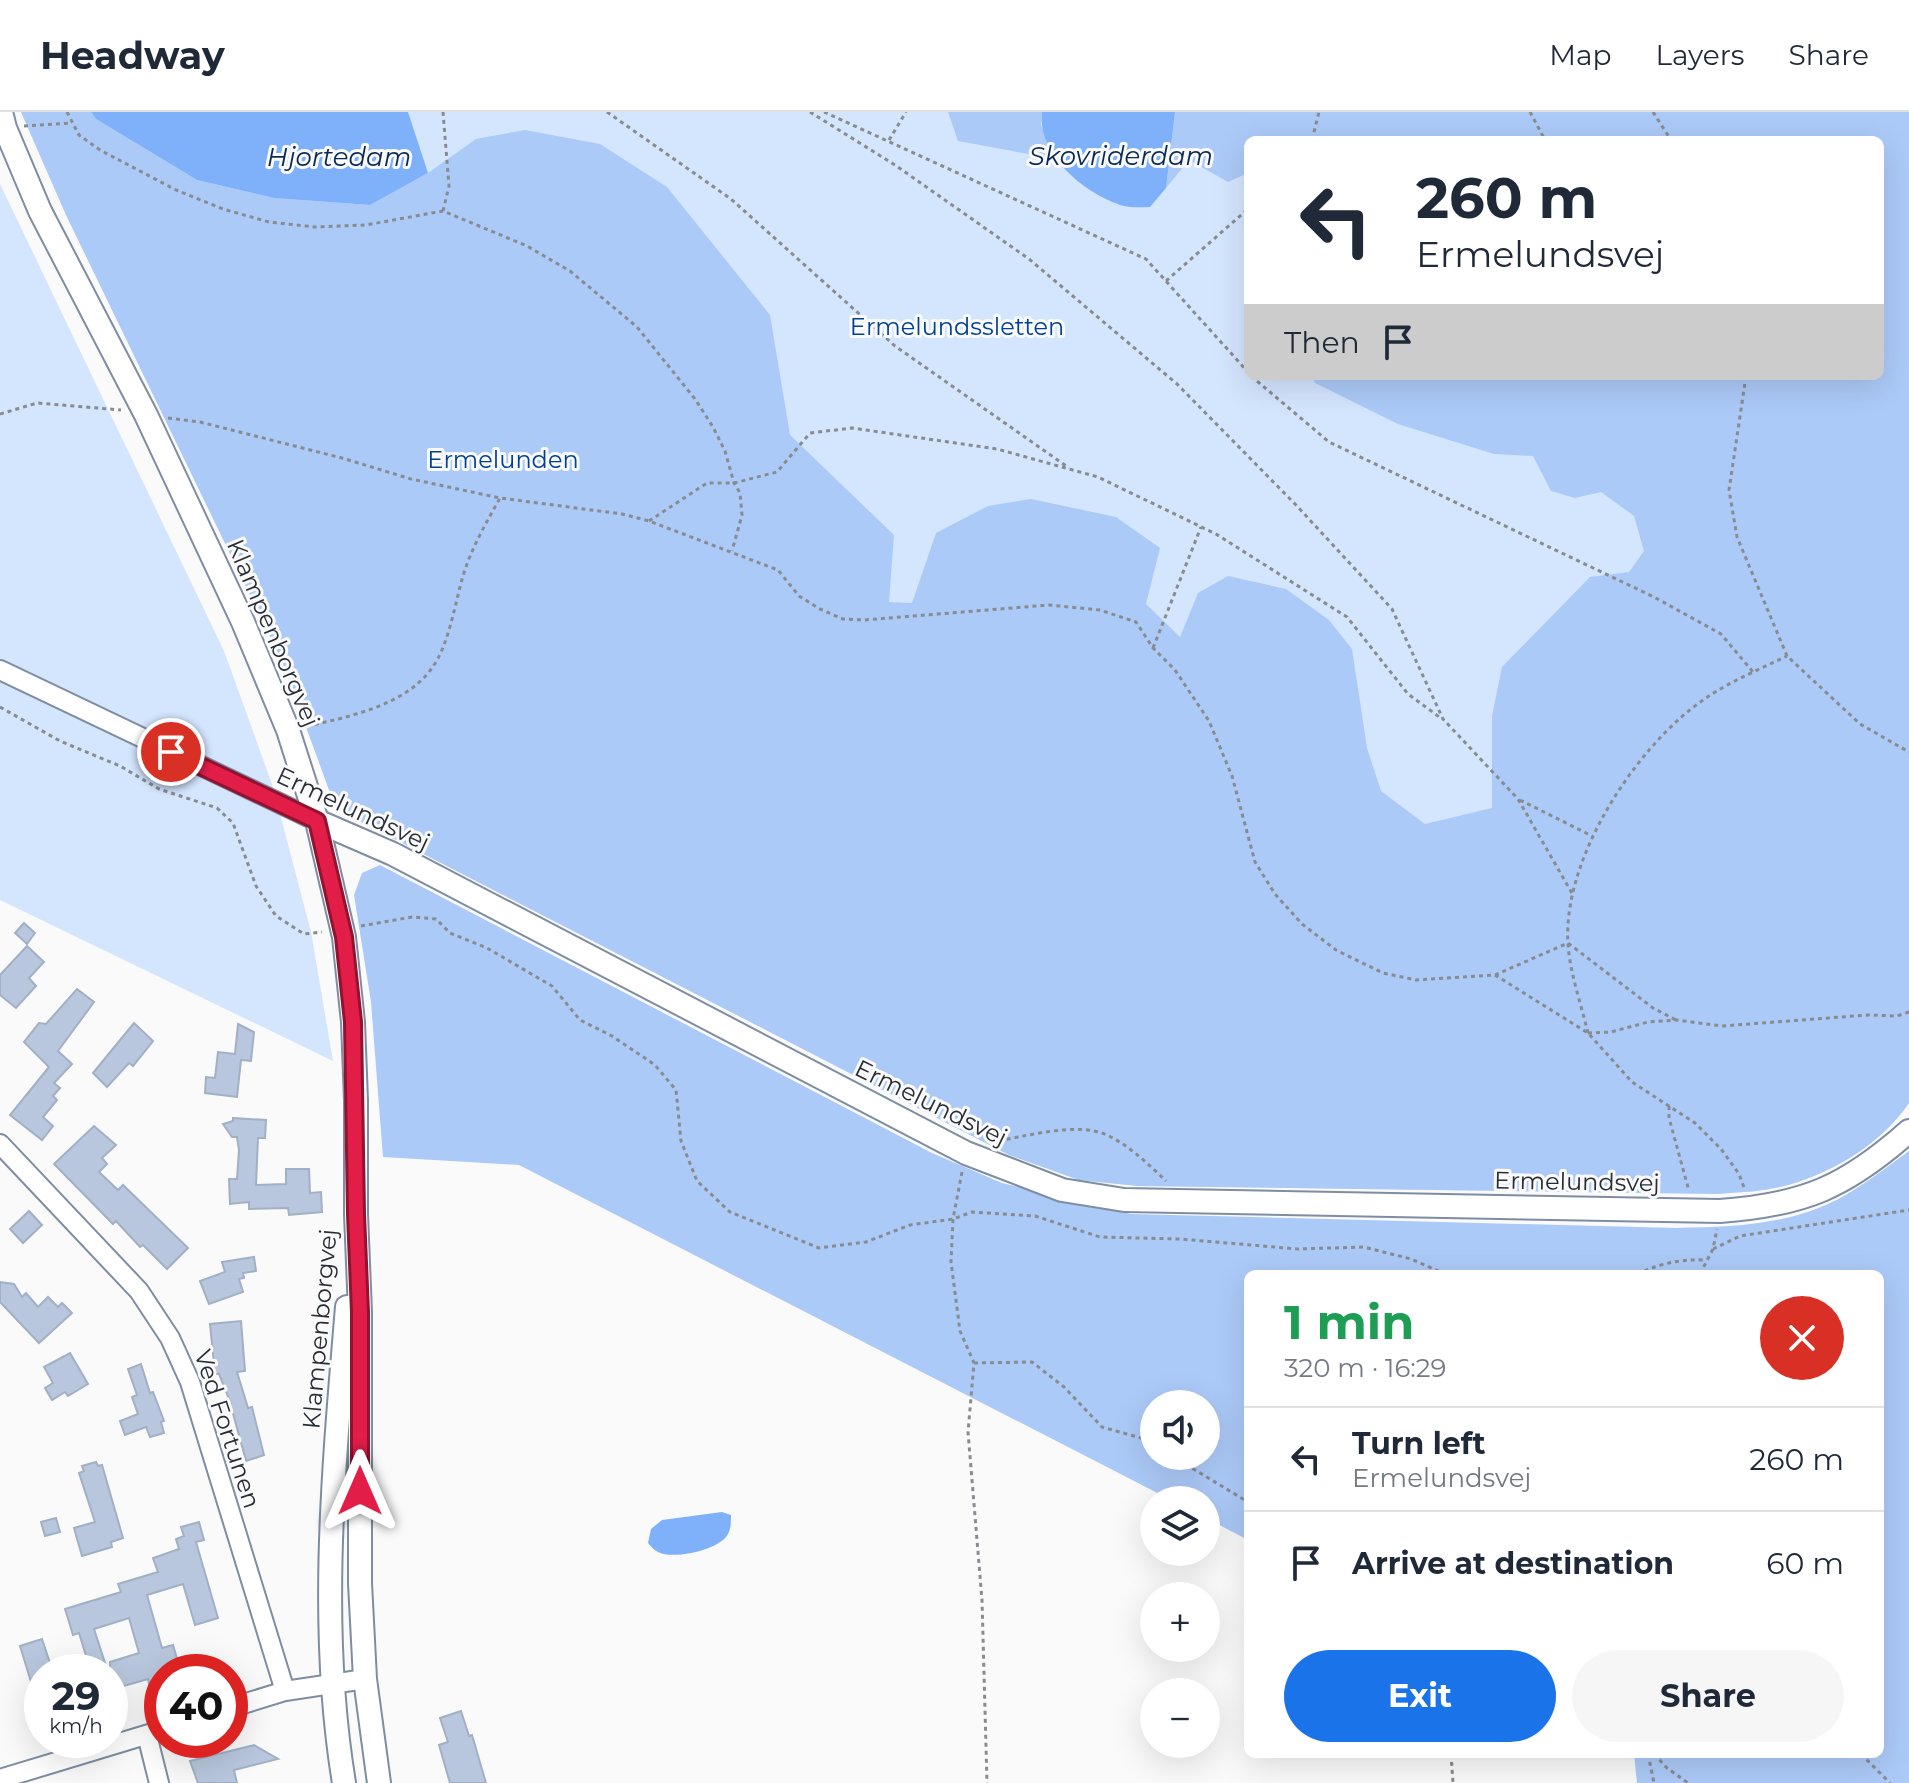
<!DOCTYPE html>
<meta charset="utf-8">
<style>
:root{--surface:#fff;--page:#f6f6f7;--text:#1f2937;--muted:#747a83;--line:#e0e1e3;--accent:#1a73e8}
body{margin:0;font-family:Montserrat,sans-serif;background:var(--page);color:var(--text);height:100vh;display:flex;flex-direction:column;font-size:30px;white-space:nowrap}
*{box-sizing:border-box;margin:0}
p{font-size:26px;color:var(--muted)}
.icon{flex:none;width:44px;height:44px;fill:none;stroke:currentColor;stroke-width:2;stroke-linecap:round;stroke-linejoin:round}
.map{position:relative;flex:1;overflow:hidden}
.details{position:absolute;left:1244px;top:1158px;width:640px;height:488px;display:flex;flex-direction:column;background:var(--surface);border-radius:12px;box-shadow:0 8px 32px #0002}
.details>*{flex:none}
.guide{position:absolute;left:1244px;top:24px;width:640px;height:244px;border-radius:12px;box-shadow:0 8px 32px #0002;background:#fff;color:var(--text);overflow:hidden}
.controls{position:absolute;left:1140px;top:1278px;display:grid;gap:16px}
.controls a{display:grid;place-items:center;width:80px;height:80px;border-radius:50%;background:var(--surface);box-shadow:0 8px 32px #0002;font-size:40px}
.speed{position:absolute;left:24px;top:1542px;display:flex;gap:16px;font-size:40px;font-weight:700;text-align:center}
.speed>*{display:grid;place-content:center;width:104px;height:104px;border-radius:50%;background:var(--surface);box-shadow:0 8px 32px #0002;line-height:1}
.speed small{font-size:20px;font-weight:400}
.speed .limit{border:12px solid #d22;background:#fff;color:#111}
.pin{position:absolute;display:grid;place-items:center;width:68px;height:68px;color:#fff;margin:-34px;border:4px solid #fff;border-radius:50%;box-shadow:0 2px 8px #0007}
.me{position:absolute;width:88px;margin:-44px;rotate:0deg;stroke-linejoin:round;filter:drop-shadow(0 0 6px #0008)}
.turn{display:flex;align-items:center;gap:28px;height:168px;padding:0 40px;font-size:36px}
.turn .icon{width:104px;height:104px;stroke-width:2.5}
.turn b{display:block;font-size:56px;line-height:68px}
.then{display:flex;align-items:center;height:76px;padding:0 40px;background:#0003;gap:16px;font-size:30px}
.round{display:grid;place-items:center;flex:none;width:84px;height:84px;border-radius:42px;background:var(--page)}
.summary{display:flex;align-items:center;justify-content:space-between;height:136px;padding:0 40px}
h1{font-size:48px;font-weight:700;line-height:60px;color:#1e9e55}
.cta{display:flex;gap:16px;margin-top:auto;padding:16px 40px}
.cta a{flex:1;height:92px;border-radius:48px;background:var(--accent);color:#fff;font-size:32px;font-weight:700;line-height:92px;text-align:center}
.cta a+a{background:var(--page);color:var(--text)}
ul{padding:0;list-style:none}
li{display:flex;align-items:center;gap:24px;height:104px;padding:0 40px;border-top:2px solid var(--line)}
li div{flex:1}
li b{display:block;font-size:30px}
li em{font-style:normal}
header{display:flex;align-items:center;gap:48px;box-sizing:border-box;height:112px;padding:0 40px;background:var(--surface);border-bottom:2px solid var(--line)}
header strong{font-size:38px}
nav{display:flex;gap:44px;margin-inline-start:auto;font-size:28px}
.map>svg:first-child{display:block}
</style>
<header>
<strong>Headway</strong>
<nav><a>Map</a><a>Layers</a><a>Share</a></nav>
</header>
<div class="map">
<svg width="1909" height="1671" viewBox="0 0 1909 1671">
<rect width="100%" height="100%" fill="#fafafa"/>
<g fill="#d4e5fe" fill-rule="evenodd">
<path d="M21,0h1888v991c-29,43 -84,75 -134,85 -18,4 -37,4 -56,6l-581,-8 -59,-6 -70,-25 -673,-346 -54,-148 -216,-446zM1248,28h632v236h-632z"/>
<polygon points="0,72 224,539 273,675 311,820 333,949 0,788"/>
</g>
<g fill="#accaf8" fill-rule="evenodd">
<path d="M21,0h70l5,7 101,61 77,18 96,7 58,-32 48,-34 49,-9 75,14 67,43 103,128 20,120 104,100 -5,67 23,1 24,-70 52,-27 43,-7 85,18 44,31 -14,56 34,33 18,-44 30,-17 58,13 43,31 23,29 15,99 14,43 44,33 67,-16v-92l10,-49 88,-90 39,-5 15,-21 -10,-35 -33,-24 -26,6 -24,-7 -18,-35 -39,-2 -96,-30 -83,-41 -3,-7h568v-236h-632v33l-20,9 -39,-22 -23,28 9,-76h734v991c-29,43 -84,75 -134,85 -18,4 -37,4 -56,6l-581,-8 -59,-6 -70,-25 -673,-346 -54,-148 -216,-446z"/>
<polygon points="948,0 1042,0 1041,13 1056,47 958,29"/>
<path d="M380,753l552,288 70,30 129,31 546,14c57,-1 114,-3 165,-31 23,-13 45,-30 67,-46v632h-272l-3,-29h246v-480h-632v266l-42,-22v-18h-35l-652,-335 -136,-8 -12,-155 -17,-107 8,-22zM1154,1292h52v52h-52z"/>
</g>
<g fill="#7fb1fb">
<polygon points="91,0 408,0 428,61 370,93 274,86 197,68 96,7"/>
<path d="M1042,0h133l-9,76 -16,19c-8,0 -18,1 -26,-1 -38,-11 -87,-51 -82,-94z"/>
<path d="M722,1400l9,3c0,6 0,14 -3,19 -8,16 -55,26 -70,18 -4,-2 -7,-6 -10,-9l3,-14 11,-9z"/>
</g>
<g fill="#b8c7dd" stroke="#a1b0c5" stroke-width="2">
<polygon points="24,811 35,821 27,832 15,821"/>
<polygon points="27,834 44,850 29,866 36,874 16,896 0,883 0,863"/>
<polygon points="77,877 94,890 58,939 72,952 54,971 60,976 53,984 57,988 43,1005 53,1014 42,1028 10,1003 49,955 24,930 39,911 46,912"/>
<polygon points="134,911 153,929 133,954 129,951 107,975 93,961"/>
<polygon points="238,912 254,920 251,949 241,948 237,985 205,981 206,965 215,966 218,940 235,942"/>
<polygon points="233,1006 266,1008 265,1026 258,1026 256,1073 286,1072 286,1057 309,1057 310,1081 321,1080 322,1100 289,1103 288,1096 249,1097 249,1090 230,1092 229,1067 237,1067 239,1038 237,1025 232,1025 223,1012 233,1009"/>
<polygon points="94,1014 116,1033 102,1046 107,1052 99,1060 118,1078 123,1073 188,1136 167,1157 143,1133 140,1135 116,1109 113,1112 54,1052"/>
<polygon points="29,1099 42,1113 23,1131 10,1117"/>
<polygon points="254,1145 256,1159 243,1161 244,1166 239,1167 243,1180 209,1192 200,1169 225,1160 222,1150"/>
<polygon points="0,1170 14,1172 22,1185 26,1181 38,1195 48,1185 58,1195 62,1191 72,1201 39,1231 0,1190"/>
<polygon points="241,1209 245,1259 237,1260 248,1296 252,1295 264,1343 246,1349 229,1287 219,1262 215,1262 210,1212"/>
<polygon points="70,1241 88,1272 68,1284 65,1280 52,1288 45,1276 53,1271 44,1255"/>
<polygon points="141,1252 150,1281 153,1280 164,1309 161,1310 164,1321 150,1325 146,1315 125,1323 120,1309 138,1302 132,1285 137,1283 128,1257"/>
<polygon points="96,1350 98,1354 102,1353 123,1426 111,1430 112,1435 82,1444 74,1416 95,1410 79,1361 84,1359 82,1354"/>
<polygon points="56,1406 60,1420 45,1424 41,1410"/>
<polygon points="199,1410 204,1428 196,1430 218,1506 195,1513 183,1472 147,1483 162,1536 173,1533 181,1560 162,1560 162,1572 150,1576 148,1567 110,1578 110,1550 139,1541 129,1506 94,1517 108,1560 91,1560 79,1521 73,1523 65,1497 121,1480 118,1472 158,1460 153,1446 179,1437 176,1427 184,1424 181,1415"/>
<polygon points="42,1527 53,1560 42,1560 42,1595 39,1596 20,1534"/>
<polygon points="461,1599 469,1624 472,1623 486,1671 450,1671 439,1633 448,1630 440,1606"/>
<polygon points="254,1633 278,1647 234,1658 237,1671 198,1671 190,1649"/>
</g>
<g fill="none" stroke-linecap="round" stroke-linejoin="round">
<g stroke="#7f8da2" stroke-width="22">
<g id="minor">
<polyline points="0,558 317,709"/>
<polyline points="0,1032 139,1179 170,1226 190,1270 285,1579"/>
<polyline points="230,1596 285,1579 365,1567"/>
<polyline points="147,1623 159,1671"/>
<polyline points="0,1667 162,1618"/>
</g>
</g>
<g stroke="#7f8da2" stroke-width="26">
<g id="tertiary">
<polyline points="1,0 5,16 40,99 146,303 243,510 288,618 317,709 344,825 353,910 356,989 356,1102 360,1200 360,1471 365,1567 379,1671"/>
<path d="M317,709l76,33 573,299 96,37 62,10 596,11c84,-6 126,-24 189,-80"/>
<path d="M344,1671c-26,-157 -10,-319 3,-476"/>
</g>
</g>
<g stroke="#888c90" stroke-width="3" stroke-dasharray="4 4" stroke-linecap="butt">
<polyline points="67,0 79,23 100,38 176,78 223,97 269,110 315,115 366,113 443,99 527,134 570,159 637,215 695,287 713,315 725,339 734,371 740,381 742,403 732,439"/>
<polyline points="607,0 731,87 895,234 1069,356"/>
<polyline points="810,0 895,53 1029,147 1177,272 1296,393 1392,497 1443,607 1518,687 1573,783"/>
<polyline points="824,0 1146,147 1248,260"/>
<polyline points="1530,0 1545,28"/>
<polyline points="1653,0 1671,28"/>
<polyline points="24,14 72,11"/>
<polyline points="889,28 906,0"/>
<polyline points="1312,28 1319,0"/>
<polyline points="443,99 449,74 443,0"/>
<polyline points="1166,169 1248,97"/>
<polyline points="1251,264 1329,330 1654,485 1721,522 1753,560"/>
<polyline points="1746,264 1729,378 1737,425 1787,544 1860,612 1909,640"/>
<polyline points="0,302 37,291 121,298"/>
<polyline points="168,306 200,310 342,346 411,367 500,386 622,402 649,409 778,458 799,484 820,497 843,507 864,508 1049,493 1100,498 1136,510 1153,536 1175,558 1209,609 1232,664 1255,750 1275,782 1302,812 1336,838 1383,861 1416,868 1495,863 1568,831 1653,896 1676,908"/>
<polyline points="649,409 707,371 734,371 777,360 810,321 852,316 997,337 1098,365 1216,422 1347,505 1408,582 1442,607"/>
<polyline points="1153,536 1201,415"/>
<polyline points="0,595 60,629 120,654 159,677 217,696 233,711 256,774 276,804 304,822 322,820"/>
<path d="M307,614c42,-9 99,-21 125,-58 17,-23 23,-65 31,-92 8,-27 23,-53 37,-78"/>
<polyline points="1520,688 1592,724"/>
<polyline points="361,814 412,805 436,807 450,821 487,836 552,874 580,908 612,924 655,953 676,978 681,1029 697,1069 730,1100 819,1136 866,1130 910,1113 953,1107 972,1100 1035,1104 1100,1125 1180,1127 1298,1137 1364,1135 1411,1147 1445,1162"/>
<polyline points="1495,863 1588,921 1632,970 1695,1011 1721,1037 1739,1062 1745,1078"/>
<path d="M1588,921c-7,-29 -18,-60 -20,-89 -6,-85 69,-200 138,-246 25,-17 54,-29 81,-42"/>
<polyline points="1588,921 1611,920 1648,910 1676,908 1722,914 1868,903 1897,904 1909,900"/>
<polyline points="1669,994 1669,1006 1689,1079"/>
<path d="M991,1030c33,-5 86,-21 116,-7 23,11 41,29 59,46"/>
<polyline points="962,1060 953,1107 951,1150 960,1219 974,1251 968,1320 982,1488 987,1671"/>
<polyline points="1713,1137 1740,1124 1909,1098"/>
<path d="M1637,1162c25,-11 43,-15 70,-14"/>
<polyline points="1700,1162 1713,1137 1717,1117"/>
<polyline points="974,1251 1032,1250 1064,1275 1102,1315 1141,1326 1154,1334"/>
<polyline points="1172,1344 1248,1390"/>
<polyline points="1451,1642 1453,1671"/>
<polyline points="1648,1642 1654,1671"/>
<polyline points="1654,1642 1667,1656 1688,1671"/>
<polyline points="1861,1642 1890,1671"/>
</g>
<use href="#minor" stroke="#fff" stroke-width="18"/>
<use href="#tertiary" stroke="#fff" stroke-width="22"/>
</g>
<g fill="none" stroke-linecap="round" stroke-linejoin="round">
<g stroke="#92132f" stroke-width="20">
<polyline id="route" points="171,640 317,709 344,825 353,910 356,1102 360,1200 360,1379"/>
</g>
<use href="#route" stroke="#e11d48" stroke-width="14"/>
</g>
<g text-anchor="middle" stroke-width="6" stroke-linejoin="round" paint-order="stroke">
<g font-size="24" fill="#004195" stroke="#fafafa">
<text x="957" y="223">Ermelundssletten</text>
<text x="503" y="356">Ermelunden</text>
</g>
<g font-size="24" fill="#272d36" stroke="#fafafa">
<text transform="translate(273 521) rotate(67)" y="8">Klampenborgvej</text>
<text transform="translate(353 697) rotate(25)" y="8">Ermelundsvej</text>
<text transform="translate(931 991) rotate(26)" y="8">Ermelundsvej</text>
<text transform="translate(1577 1070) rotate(1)" y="8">Ermelundsvej</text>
<text transform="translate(320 1217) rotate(-85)" y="8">Klampenborgvej</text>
<text transform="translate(227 1317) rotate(72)" y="8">Ved Fortunen</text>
</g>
<g font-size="26" font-style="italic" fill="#092956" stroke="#fafafa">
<text x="1121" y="53">Skovriderdam</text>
<text x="339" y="54">Hjortedam</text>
</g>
</g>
</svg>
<div class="controls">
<a><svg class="icon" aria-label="sound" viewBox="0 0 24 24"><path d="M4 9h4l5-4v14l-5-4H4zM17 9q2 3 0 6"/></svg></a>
<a><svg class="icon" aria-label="layers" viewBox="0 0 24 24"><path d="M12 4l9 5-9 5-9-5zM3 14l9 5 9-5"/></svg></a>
<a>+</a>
<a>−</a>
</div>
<div class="speed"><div>29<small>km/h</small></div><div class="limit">40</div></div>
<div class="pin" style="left:171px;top:640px;background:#d93025"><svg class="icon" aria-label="arrive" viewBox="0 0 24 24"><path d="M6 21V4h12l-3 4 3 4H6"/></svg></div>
<svg class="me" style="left:360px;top:1379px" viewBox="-20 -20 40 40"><path d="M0-17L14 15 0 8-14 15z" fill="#e11d48" stroke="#fff" stroke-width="4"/></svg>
<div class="guide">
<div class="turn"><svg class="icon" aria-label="left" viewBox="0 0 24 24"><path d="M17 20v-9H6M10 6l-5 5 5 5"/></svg><div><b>260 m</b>Ermelundsvej</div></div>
<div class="then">Then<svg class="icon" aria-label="arrive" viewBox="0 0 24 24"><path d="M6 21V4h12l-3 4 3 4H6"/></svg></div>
</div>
<section class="details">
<div class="summary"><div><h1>1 min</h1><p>320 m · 16:29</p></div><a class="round" style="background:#d93025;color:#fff"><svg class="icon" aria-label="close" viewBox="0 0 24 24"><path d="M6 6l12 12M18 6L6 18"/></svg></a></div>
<ul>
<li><svg class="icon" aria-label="left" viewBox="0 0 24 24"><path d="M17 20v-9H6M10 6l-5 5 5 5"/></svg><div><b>Turn left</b><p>Ermelundsvej</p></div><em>260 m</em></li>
<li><svg class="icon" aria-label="arrive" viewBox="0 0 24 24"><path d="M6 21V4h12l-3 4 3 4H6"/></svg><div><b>Arrive at destination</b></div><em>60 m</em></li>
</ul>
<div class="cta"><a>Exit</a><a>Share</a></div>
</section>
</div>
